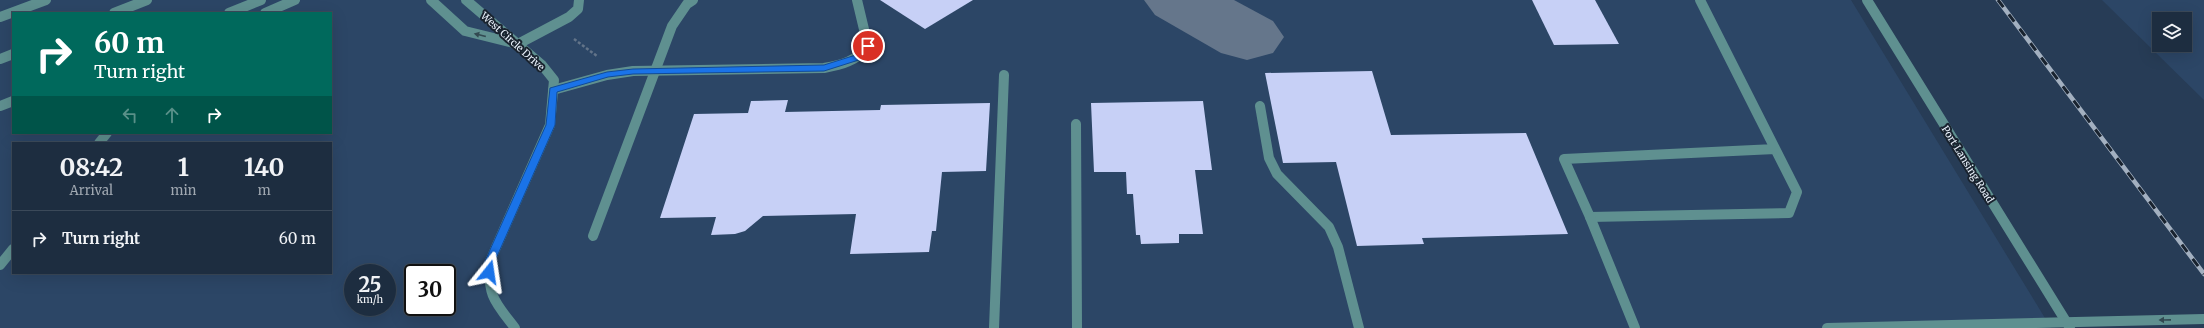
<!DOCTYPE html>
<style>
:root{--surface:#1d2d40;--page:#2a394b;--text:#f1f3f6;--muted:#a0a8b1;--line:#3b4959}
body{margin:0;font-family:Merriweather,serif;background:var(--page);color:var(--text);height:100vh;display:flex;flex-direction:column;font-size:15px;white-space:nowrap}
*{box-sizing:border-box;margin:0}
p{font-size:13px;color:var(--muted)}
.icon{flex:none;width:22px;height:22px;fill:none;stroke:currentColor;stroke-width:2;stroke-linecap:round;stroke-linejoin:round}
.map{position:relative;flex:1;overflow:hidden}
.panel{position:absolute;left:12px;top:142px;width:320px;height:132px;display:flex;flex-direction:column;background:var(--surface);border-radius:0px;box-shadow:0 4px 16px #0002,0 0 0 1px var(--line)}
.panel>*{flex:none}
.hud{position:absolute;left:12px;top:12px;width:320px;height:122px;border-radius:0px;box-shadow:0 4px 16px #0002,0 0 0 1px var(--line);background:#00695c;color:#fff;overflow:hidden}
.fabs{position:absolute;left:2152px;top:12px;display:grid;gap:8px}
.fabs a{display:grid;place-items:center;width:40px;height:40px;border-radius:0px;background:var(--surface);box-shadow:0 4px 16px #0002,0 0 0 1px var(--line);font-size:20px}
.speed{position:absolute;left:344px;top:264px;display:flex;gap:8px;font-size:20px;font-weight:700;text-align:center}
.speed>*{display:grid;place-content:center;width:52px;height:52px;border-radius:50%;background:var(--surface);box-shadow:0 4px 16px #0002,0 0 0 1px var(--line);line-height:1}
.speed small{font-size:10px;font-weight:400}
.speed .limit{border:2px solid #111;border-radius:6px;background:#fff;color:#111}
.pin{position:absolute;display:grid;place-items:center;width:34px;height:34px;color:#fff;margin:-17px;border:2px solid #fff;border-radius:50%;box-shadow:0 1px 4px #0007}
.me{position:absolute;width:44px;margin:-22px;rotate:15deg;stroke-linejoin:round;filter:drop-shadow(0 0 3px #0008)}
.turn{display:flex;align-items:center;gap:14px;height:84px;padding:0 16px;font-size:18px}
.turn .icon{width:52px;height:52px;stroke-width:2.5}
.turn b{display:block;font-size:28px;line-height:34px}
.lanes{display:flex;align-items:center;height:38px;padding:0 16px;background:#0003;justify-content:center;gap:20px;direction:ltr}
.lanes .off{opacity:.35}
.eta{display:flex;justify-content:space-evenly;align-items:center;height:68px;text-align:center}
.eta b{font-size:24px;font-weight:700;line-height:28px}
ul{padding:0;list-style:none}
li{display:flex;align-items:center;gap:12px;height:56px;padding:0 16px;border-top:1px solid var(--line)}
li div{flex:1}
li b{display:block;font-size:15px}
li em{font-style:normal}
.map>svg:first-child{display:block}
</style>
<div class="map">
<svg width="2204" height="328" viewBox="0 0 2204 328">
<rect width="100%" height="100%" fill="#273c56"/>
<g fill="#2c4666" fill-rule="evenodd">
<path d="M0,0h1851l200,328h-2051zM13,13h318v120h-318zM13,143h318v130h-318zM353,273h34v34h-34zM413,273h34v34h-34z"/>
<path d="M2102,0h102v100zM2159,19h26v26h-26z"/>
</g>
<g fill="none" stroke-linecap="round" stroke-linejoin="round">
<polygon fill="#65768b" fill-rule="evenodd" points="1144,0 1234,0 1273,21 1284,37 1273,53 1247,60 1221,53 1155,15"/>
</g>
<g fill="#c7d0f6">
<polygon points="880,0 973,0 925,29"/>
<polygon points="1532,0 1595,0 1619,44 1554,45"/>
<polygon points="1372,71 1391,135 1526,133 1568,234 1422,238 1424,244 1357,246 1336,162 1283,163 1265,73"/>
<polygon points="788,100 785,112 880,110 881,105 990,103 986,171 942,172 936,231 932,231 929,252 850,254 856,214 763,216 745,231 735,234 711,235 716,217 660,218 694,114 748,113 751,101"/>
<polygon points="1203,101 1212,170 1195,170 1203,234 1179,234 1179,243 1141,244 1140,235 1136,235 1133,194 1127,194 1126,172 1094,172 1091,103"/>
</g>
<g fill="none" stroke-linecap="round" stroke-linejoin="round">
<polyline stroke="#637489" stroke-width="2.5" stroke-dasharray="3 2" stroke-linecap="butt" points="574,39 597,56"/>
<g stroke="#5f9090" stroke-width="10">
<polyline points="431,0 465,31 518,44 569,17 578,9 579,0"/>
<path d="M466,0l76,65 12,15 -4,45 -60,136c-3,35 5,41 25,67"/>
<polyline points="1700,0 1797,192 1789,213 1590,217 1564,159 1775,149"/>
<polyline points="1867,0 2070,328"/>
<polyline points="114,13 147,0"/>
<polyline points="229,13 261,0"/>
<polyline points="265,13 295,0"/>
<polyline points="0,17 46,0"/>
<polyline points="0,59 13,54"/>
<path d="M553,90l54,-15 26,-4 191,-3c17,-3 33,-7 44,-22l-11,-46"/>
<polyline points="0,106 13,101"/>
<polyline points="1260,106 1269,158 1277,174 1329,227 1338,247 1359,328"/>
<polyline points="1076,124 1077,328"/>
<polyline points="99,143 107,133"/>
<polyline points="1590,217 1635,328"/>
<polyline points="593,236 672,26 687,4 693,0"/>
<polyline points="0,265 13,249"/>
<polyline points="994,328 1004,75"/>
<polyline points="1827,328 2204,319"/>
</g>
<g stroke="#a3b0c0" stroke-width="4.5">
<polyline id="rail" points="1998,0 2204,274"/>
</g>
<use href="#rail" stroke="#19232f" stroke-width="3" stroke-dasharray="9" stroke-linecap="butt"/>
</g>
<defs><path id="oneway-solid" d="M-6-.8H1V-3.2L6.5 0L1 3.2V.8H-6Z"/></defs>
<g fill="#324951">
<use href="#oneway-solid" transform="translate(480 35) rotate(-166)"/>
<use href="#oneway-solid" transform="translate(2165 320) rotate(179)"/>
</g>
<polygon fill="#1a73e8" stroke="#114b97" points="865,44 872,46 865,58 824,71 633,74 608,77 557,92 555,125 495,261 492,274 485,274 485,261 546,125 550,88 607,72 633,69 824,65 859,54"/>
<g text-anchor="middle" stroke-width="4" stroke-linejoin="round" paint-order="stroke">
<g font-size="10" fill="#eaf2fc" stroke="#19232f">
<text transform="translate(513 41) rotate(42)" y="4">West Circle Drive</text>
<text transform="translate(1968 164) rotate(58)" y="4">Port Lansing Road</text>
</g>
</g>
</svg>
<div class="fabs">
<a><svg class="icon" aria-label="layers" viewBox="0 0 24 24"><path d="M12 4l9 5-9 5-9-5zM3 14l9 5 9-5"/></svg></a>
</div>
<div class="speed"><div>25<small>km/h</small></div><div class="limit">30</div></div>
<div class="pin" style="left:868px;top:46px;background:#d93025"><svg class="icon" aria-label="arrive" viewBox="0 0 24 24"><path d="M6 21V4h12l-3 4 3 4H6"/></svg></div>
<svg class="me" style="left:489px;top:272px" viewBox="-20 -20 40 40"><path d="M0-17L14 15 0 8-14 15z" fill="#1a73e8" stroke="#fff" stroke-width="4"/></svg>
<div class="hud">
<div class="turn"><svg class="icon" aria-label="right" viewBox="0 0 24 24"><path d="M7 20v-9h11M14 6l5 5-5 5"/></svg><div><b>60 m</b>Turn right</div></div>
<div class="lanes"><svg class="icon off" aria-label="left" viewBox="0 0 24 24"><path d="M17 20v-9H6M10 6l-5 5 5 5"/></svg><svg class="icon off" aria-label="ahead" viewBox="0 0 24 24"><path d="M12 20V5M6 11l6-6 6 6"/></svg><svg class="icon" aria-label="right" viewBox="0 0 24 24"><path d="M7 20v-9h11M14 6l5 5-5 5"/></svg></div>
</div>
<section class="panel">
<div class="eta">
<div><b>08:42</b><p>Arrival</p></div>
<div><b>1</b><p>min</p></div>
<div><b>140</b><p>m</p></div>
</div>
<ul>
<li><svg class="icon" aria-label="right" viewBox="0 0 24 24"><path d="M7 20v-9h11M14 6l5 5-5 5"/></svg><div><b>Turn right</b></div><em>60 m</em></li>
</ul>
</section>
</div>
